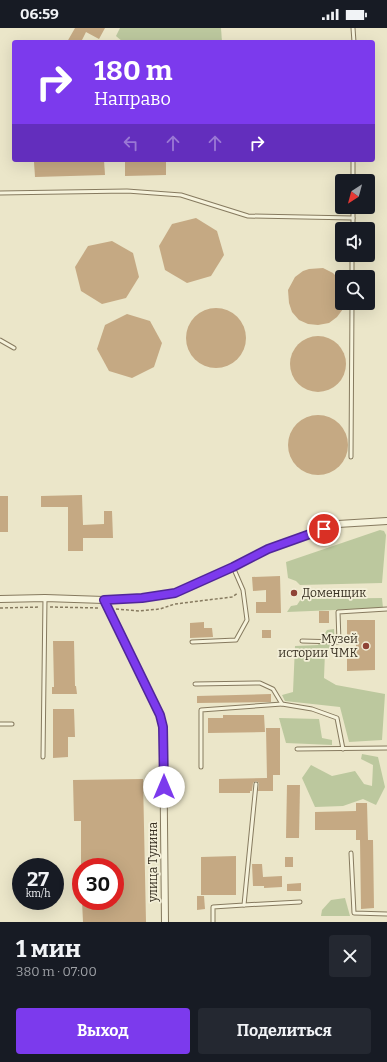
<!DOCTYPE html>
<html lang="ru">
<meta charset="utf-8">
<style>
:root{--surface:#171b24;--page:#242831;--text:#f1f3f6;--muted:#9ea1a6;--accent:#7c3aed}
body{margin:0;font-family:Bitter,serif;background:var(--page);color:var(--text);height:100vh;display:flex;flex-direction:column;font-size:15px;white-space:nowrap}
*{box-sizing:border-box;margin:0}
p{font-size:13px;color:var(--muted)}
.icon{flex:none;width:22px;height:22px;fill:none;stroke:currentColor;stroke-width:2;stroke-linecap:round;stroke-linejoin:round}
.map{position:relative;height:894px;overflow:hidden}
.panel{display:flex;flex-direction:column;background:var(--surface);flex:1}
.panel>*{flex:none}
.banner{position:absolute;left:12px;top:12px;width:363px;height:122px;border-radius:4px;box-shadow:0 4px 16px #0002;background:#7c3aed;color:#fff;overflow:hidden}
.needle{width:26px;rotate:216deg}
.tools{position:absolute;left:335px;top:146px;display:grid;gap:8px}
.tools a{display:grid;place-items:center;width:40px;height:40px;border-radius:4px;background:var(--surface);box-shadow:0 4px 16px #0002;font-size:20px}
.speed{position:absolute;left:12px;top:830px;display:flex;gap:8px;font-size:20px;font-weight:700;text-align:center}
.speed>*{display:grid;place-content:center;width:52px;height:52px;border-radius:50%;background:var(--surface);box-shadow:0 4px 16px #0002;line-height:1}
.speed small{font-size:10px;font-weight:400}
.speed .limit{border:6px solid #d22;background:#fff;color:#111}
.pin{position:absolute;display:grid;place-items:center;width:34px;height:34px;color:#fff;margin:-17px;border:2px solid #fff;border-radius:50%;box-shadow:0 1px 4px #0007}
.me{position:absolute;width:44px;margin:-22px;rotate:0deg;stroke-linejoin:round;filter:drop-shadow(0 0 3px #0008)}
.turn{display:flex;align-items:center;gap:14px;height:84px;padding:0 16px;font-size:18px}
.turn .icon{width:52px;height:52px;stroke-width:2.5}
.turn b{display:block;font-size:28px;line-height:34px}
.lanes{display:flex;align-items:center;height:38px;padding:0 16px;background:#0003;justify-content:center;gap:20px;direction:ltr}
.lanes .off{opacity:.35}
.round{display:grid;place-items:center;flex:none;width:42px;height:42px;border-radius:4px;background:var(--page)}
.headline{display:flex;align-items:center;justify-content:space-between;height:68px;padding:0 16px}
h1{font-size:24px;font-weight:700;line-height:30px}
.button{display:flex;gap:8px;margin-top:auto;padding:8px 16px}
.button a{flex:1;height:46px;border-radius:4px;background:var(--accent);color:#fff;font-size:16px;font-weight:700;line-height:46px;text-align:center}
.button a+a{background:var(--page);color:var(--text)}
.status{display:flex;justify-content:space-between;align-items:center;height:28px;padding:0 20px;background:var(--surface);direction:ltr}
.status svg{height:11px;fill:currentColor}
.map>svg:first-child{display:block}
</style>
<div class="status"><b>06:59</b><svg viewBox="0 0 49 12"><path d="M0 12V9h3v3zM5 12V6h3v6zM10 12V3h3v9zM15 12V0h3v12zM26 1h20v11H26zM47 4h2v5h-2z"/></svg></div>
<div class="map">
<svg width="387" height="894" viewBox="0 0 387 894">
<rect width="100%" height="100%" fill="#ebe6c9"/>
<g fill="#bcc89e">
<polygon points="120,0 221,0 222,14 123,14 116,8"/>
<polygon points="380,502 384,503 386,507 382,555 300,557 296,553 288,550 286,534"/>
<polygon points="382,570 383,580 287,584 291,578 297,577 301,571"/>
<polygon points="334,601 335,619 325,624 324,650 336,657 385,666 382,712 349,714 340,679 285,673 282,667 293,664 295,618 318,617 327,602"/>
<polygon points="279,690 319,691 322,710 332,712 332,717 286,715"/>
<polygon points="362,726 378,729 385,759 376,777 363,771 343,778 315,779 302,750 311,737 332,748 355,743 364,756 372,758 373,737 361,731"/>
<polygon points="345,870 350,888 321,888 322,882 331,872"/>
</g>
<g fill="#c5a983">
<polygon points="75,0 105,0 99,11 86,4 81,14 67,14"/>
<polygon points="104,132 105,147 35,149 34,134"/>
<polygon points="166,133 166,147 125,148 125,134"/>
<polygon points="196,190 217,203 224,227 211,248 187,255 165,242 159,218 172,196"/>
<polygon points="112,213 133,225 139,249 126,270 102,276 81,263 75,239 88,218"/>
<polygon points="323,240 333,245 340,252 342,255 342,275 344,275 343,281 337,289 329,295 318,297 308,296 299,292 292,284 289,275 288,262 295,249 303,243 309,241"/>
<circle cx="216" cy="310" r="30"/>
<polygon points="127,286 150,293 162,315 154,339 132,350 109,343 97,321 105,297"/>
<circle cx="318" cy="336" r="28"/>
<circle cx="318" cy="417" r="30"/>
<polygon points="82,467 83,497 104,496 104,483 112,483 113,510 83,510 83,523 68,523 68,479 41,479 41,468"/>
<rect x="0" y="468" width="8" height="36"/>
<polygon points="280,548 281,585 256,585 256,574 266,574 266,562 253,563 252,549"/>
<rect x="319" y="583" width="10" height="12"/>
<polygon points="347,592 375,592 375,642 347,643 347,627 356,627 356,609 347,609"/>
<polygon points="204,594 204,600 212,600 213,609 190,610 190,595"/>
<rect x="262" y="602" width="9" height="8"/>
<polygon points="53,613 74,613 75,658 76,658 77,666 52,666 52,659 54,659"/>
<polygon points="271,666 271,674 197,675 197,668"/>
<polygon points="53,681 74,681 75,709 68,709 68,729 53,730"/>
<polygon points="223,687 264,687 265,704 208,705 208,690 223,690"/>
<polygon points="266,700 280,700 280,747 273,747 273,763 258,763 259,755 256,753 253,755 252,763 250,763 250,765 219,765 219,751 267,750"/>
<polygon points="143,751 146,894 83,894 82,873 115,873 115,839 81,839 81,793 74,793 73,752"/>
<polygon points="287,757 300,757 299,810 286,810"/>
<polygon points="356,775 367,775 368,812 373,812 374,880 361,881 360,812 356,812 356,802 315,802 315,784 356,783"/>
<polygon points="236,828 236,867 201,867 201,829"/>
<rect x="285" y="829" width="8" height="10"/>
<polygon points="252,836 262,836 263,849 282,848 282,859 264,860 264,858 253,858"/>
<polygon points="301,855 301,863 287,863 287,856"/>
<polygon points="197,868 204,868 205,881 197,882"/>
</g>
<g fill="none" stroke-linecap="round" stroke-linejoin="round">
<g stroke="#867a5f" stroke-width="5">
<g id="service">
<polyline points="353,0 354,14"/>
<polyline points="353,153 353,132"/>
<polyline points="0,165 127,163 181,167 248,188 353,190 353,201"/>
<polyline points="353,190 353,179"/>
<polyline points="352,249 352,227"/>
<polyline points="0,312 14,320"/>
<polyline points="351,429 352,275"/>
<polyline points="302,613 339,614 338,584 387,581"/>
<polyline points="192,614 236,612 247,592 243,562 233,539"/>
<polyline points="195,656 260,655 273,661 282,676 312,681 337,690 343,721"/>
<polyline points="0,696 12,696"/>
<polyline points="297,721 387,720"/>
<polyline points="43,729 45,570"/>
<polyline points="201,739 201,682 282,676"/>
<polyline points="351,825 354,885 387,886"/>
<polyline points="244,877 300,874"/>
<polyline points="213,894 213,879 244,877 256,756"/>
</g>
</g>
<g stroke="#867a5f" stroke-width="8">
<g id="minor">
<polyline points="0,571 45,570 104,572 142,570 175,565 233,539 268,521 338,496 387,493"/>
<polyline points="104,572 160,687 163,699 165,894"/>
</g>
</g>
<g stroke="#867a5f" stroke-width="1.5" stroke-dasharray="3 2" stroke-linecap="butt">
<polyline points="50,579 100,580"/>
<polyline points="0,580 40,579"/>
<polyline points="116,581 139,583 160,581 175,576 232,569 238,565"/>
</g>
<use href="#service" stroke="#f6f3dc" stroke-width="3"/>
<use href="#minor" stroke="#f6f3dc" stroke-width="6"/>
</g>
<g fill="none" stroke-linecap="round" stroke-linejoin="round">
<g stroke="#51269a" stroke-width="10">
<polyline id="route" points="164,759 163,699 160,687 104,572 142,570 175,565 233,539 268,521 324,501"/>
</g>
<use href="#route" stroke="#7c3aed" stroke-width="7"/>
</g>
<g fill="#8f4335" stroke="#f3efd8" stroke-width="1.5">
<circle cx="294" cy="565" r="4"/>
<circle cx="366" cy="618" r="4"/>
</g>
<g text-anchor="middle" stroke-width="3.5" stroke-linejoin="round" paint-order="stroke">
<g font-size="12" fill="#383022" stroke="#f3efd8" text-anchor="start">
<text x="302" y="569">Доменщик</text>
<text x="358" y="615" text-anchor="end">Музей<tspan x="358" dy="14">истории ЧМК</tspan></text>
</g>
<g font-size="12" fill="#383022" stroke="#f3efd8">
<text transform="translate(153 834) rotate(-90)" y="4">улица Тулина</text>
</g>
</g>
</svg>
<div class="tools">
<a><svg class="needle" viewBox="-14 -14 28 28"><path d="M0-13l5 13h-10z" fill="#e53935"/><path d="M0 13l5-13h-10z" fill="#9ea1a6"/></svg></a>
<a><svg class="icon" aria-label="sound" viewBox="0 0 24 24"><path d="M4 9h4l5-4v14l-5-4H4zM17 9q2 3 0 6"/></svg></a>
<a><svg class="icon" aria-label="search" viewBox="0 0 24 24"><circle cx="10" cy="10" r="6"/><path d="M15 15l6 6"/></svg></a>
</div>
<div class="speed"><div>27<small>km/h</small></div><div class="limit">30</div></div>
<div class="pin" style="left:324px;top:501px;background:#d93025"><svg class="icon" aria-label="arrive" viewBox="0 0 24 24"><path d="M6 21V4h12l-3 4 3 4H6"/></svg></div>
<svg class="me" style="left:164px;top:759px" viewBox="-20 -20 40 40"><circle r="19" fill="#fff"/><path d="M0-13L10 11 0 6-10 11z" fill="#7c3aed"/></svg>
<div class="banner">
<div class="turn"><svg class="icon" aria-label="right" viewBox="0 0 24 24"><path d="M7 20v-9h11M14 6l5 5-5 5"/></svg><div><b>180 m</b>Направо</div></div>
<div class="lanes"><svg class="icon off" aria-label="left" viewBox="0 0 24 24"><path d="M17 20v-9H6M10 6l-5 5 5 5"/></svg><svg class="icon off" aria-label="ahead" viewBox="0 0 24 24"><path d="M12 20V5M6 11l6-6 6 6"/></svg><svg class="icon off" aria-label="ahead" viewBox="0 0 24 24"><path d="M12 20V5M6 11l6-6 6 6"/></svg><svg class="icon" aria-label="right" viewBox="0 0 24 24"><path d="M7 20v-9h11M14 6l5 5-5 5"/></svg></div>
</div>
</div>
<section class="panel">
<div class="headline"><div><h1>1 мин</h1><p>380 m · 07:00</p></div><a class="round"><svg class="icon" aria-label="close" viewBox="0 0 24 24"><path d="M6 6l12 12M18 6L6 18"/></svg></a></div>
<div class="button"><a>Выход</a><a>Поделиться</a></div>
</section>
